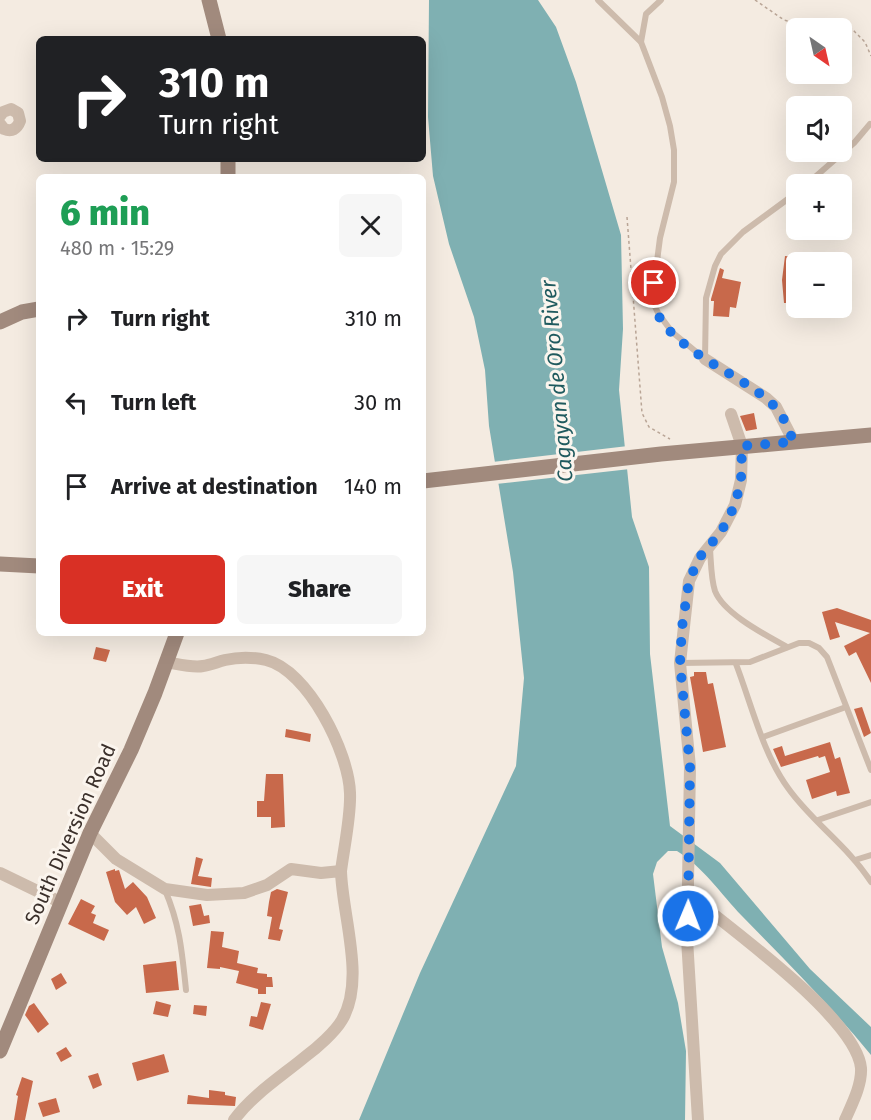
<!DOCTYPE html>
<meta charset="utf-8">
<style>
:root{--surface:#fff;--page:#f6f6f6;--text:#202124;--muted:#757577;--accent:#d93025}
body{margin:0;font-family:"Fira Sans",sans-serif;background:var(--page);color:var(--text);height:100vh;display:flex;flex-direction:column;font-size:22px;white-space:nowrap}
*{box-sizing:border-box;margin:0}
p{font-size:20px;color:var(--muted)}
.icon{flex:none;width:33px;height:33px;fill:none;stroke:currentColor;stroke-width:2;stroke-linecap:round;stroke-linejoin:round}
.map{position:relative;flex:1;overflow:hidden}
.panel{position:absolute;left:36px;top:174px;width:390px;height:462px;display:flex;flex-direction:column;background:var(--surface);border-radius:9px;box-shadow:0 6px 24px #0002}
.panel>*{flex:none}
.guide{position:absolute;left:36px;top:36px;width:390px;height:126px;border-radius:9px;box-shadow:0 6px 24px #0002;background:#202124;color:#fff;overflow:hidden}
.needle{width:39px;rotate:146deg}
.buttons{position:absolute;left:786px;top:18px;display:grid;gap:12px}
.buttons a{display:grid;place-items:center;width:66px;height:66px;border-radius:9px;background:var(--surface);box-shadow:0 6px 24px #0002;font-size:30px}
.pin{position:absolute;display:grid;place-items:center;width:51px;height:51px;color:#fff;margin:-26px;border:3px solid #fff;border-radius:50%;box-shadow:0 2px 6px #0007}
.me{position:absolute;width:66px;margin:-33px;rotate:1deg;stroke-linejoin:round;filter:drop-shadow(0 0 4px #0008)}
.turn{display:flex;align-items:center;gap:21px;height:126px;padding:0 24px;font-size:27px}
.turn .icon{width:78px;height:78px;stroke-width:2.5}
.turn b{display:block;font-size:42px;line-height:51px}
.round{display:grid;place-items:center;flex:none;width:63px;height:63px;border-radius:9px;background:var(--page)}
.summary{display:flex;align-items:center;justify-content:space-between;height:102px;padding:0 24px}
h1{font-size:36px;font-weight:800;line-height:45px;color:#1e9e55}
.cta{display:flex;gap:12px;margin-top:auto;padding:12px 24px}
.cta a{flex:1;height:69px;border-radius:9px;background:var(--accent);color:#fff;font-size:24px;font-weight:800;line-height:69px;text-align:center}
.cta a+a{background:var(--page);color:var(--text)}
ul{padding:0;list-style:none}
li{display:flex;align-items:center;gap:18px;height:84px;padding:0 24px}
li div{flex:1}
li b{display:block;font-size:22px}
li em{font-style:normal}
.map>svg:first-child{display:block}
</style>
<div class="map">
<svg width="871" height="1120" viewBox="0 0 871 1120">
<rect width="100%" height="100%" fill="#f4ebe1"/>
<path fill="#7fb0b2" d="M429,0h109l18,27 20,55 45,153 2,94 -4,61 13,127 17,50 1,87 20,172 50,37 90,106 61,58v28c-40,-49 -85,-94 -129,-139 -22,-23 -38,-48 -65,-65h-9l-11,11 -4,12 9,73 16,56 8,48 -1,69h-326l61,-147 96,-207 8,-88 -11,-106 -24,-146 -4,-56 -11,-53 -25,-73 -16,-68 -5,-59z"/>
<polygon fill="#f4ebe1" points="628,446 630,469 496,484 492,462"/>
<g fill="#c8694b">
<polygon points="785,256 794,257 790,284 796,283 796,295 788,296 787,303 784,303 782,280"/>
<polygon points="720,268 724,270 722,278 741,282 736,308 730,307 729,317 713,316 714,301 711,301 711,299"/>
<polygon points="754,413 757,429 746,431 740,416"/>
<polygon points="837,608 871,620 871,683 856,652 849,656 844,646 870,633 835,622 840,637 830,640 822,612"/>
<polygon points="96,647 110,650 106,662 93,659"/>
<polygon points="694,672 706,672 708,684 713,683 726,747 703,752 690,677 694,676"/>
<polygon points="862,707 871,733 864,737 854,709"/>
<polygon points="286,729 311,734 310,742 285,737"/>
<polygon points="830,742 835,759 840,757 850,793 837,796 836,791 812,799 806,780 830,772 825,756 819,758 818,756 781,767 773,749 782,746 785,756"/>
<polygon points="266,774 283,774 285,827 271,828 271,817 257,817 257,801 264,801"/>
<polygon points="196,857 203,859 198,876 212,878 211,887 191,884"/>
<polygon points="115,869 115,871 119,870 125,889 133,882 147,897 156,918 144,924 136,907 127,915 115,902 106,872"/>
<polygon points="277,889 288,892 279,929 283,930 280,941 268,939 272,917 267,916 269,902 271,892"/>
<polygon points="81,899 95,906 91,913 96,915 93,923 109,930 104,941 68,924"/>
<polygon points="201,904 204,916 209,915 210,923 193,926 189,906"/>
<polygon points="211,931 224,932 222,947 239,951 237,963 258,968 257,973 267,974 267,977 272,977 273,987 266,987 266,994 258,994 258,989 236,983 239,971 220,967 220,969 207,968"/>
<polygon points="176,961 179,990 146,993 143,965"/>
<polygon points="61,973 67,983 56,990 51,979"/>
<polygon points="156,1001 171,1005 168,1017 153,1014"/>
<polygon points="261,1002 271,1004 263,1030 249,1026 251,1016 257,1017"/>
<polygon points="34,1003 49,1024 38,1033 25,1015 29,1006"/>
<polygon points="194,1005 207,1006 206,1016 193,1014"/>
<polygon points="66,1047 72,1056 61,1062 56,1053"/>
<polygon points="164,1054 169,1072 137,1081 132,1063"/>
<polygon points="98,1073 102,1085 93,1089 88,1076"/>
<polygon points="22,1077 33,1081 25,1120 14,1120 18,1096 16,1095"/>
<polygon points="209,1090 225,1092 225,1095 236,1097 235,1106 187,1104 188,1095 209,1098"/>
<polygon points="56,1098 60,1112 43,1117 38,1103"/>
</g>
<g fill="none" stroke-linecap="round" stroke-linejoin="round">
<g stroke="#b9a596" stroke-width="1.5" stroke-dasharray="3 3" stroke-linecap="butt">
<polyline points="755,0 784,20 809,27 849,26 865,42 871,56"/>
<polyline points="627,217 642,413 649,427 670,439"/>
</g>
<g stroke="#cdbbac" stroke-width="6">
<polyline points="598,0 641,42 662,97 670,126 674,150 674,182 660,238 652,300 658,313 672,332 705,359"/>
<polyline points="641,42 646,14 661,0"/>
<polyline points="807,184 854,143 870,124"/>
<polyline points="705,359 706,298 715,266 721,254 743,232 796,193"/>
<path d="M710,549c1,13 1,30 5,42 9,23 51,44 72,56"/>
<polyline points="680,663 750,662 799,643 809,643 819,648 827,657 871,770"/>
<path d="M736,664c15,39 27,90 52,124 24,34 60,58 83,94"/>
<polyline points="763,737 846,707"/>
<polyline points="818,820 871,802"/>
<polyline points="855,860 871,855"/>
<path d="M165,890c15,35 17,62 21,100"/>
</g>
<g stroke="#cdbbac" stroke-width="12">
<path d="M0,116l3,-4 8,-3 7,4 2,8c-3,8 -8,11 -16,8l-4,-5"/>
<polyline points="705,359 766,398 776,407 794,442"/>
<path d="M166,662c12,2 26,6 37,4 7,-1 14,-4 22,-6 13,-3 28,-3 41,0 42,10 83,93 84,133 1,23 -6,54 -9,78"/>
<path d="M90,833l26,26 49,30 42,6 37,-2 23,-8 24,-16 30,4 20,-2c1,44 25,109 1,149 -7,12 -25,28 -36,36 -24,20 -54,39 -72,64"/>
<polyline points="0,873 62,903"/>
<path d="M688,894c40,33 168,124 173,174 1,17 -9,36 -16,52"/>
<polyline points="698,1120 687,939 690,767 680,663 689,581 700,558 721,532 735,505 741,480 742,446 731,414"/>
</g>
<g stroke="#a18a7d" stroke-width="15">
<polyline points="209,0 219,39"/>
<polyline points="228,159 228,177"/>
<polyline points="0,322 22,312 39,309"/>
<polyline points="423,481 661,454 871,435"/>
<polyline points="0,564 39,566"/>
<polyline points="0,1051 90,833 131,750 155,693 177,633"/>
</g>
</g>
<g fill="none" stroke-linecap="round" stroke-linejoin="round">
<path stroke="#1a73e8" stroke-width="10" stroke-dasharray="0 18" d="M654,283c0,6 -2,13 -1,19 12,48 90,71 121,104 10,9 14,24 20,36l-52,4 -1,34 -6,25 -14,27 -22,26 -10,23 -7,46 -2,36 10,104 -2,149"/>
</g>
<g text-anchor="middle" stroke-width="6" stroke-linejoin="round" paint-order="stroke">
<g font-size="20" fill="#3b302b" stroke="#fbf5ee">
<text transform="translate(70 834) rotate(-66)" y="7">South Diversion Road</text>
</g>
<g font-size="21" font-style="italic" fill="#1f5a5e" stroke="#fbf5ee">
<text transform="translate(557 381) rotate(-95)" y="7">Cagayan de Oro River</text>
</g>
</g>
</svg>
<div class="buttons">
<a><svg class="needle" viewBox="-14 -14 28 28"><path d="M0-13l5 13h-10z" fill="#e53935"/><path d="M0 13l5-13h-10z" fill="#757577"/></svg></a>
<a><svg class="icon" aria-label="sound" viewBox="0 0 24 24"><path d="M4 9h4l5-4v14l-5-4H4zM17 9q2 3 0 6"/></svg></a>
<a>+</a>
<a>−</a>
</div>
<div class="pin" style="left:654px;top:283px;background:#d93025"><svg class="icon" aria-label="arrive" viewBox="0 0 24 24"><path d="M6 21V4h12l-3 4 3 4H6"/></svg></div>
<svg class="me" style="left:688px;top:916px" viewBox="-20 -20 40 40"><circle r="17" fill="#1a73e8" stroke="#fff" stroke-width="3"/><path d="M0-11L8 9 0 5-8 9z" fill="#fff"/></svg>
<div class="guide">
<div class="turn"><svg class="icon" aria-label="right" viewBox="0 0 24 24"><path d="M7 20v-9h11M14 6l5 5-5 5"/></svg><div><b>310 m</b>Turn right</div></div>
</div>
<section class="panel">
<div class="summary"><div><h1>6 min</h1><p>480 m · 15:29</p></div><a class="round"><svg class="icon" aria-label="close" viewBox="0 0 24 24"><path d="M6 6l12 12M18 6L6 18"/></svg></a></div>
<ul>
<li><svg class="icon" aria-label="right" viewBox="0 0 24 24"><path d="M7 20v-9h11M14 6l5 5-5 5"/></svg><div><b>Turn right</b></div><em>310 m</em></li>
<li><svg class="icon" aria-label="left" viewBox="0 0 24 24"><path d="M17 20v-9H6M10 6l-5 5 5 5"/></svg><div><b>Turn left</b></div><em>30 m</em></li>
<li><svg class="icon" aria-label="arrive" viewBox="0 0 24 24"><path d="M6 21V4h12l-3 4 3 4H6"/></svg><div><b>Arrive at destination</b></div><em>140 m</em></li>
</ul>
<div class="cta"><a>Exit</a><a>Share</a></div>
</section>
</div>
